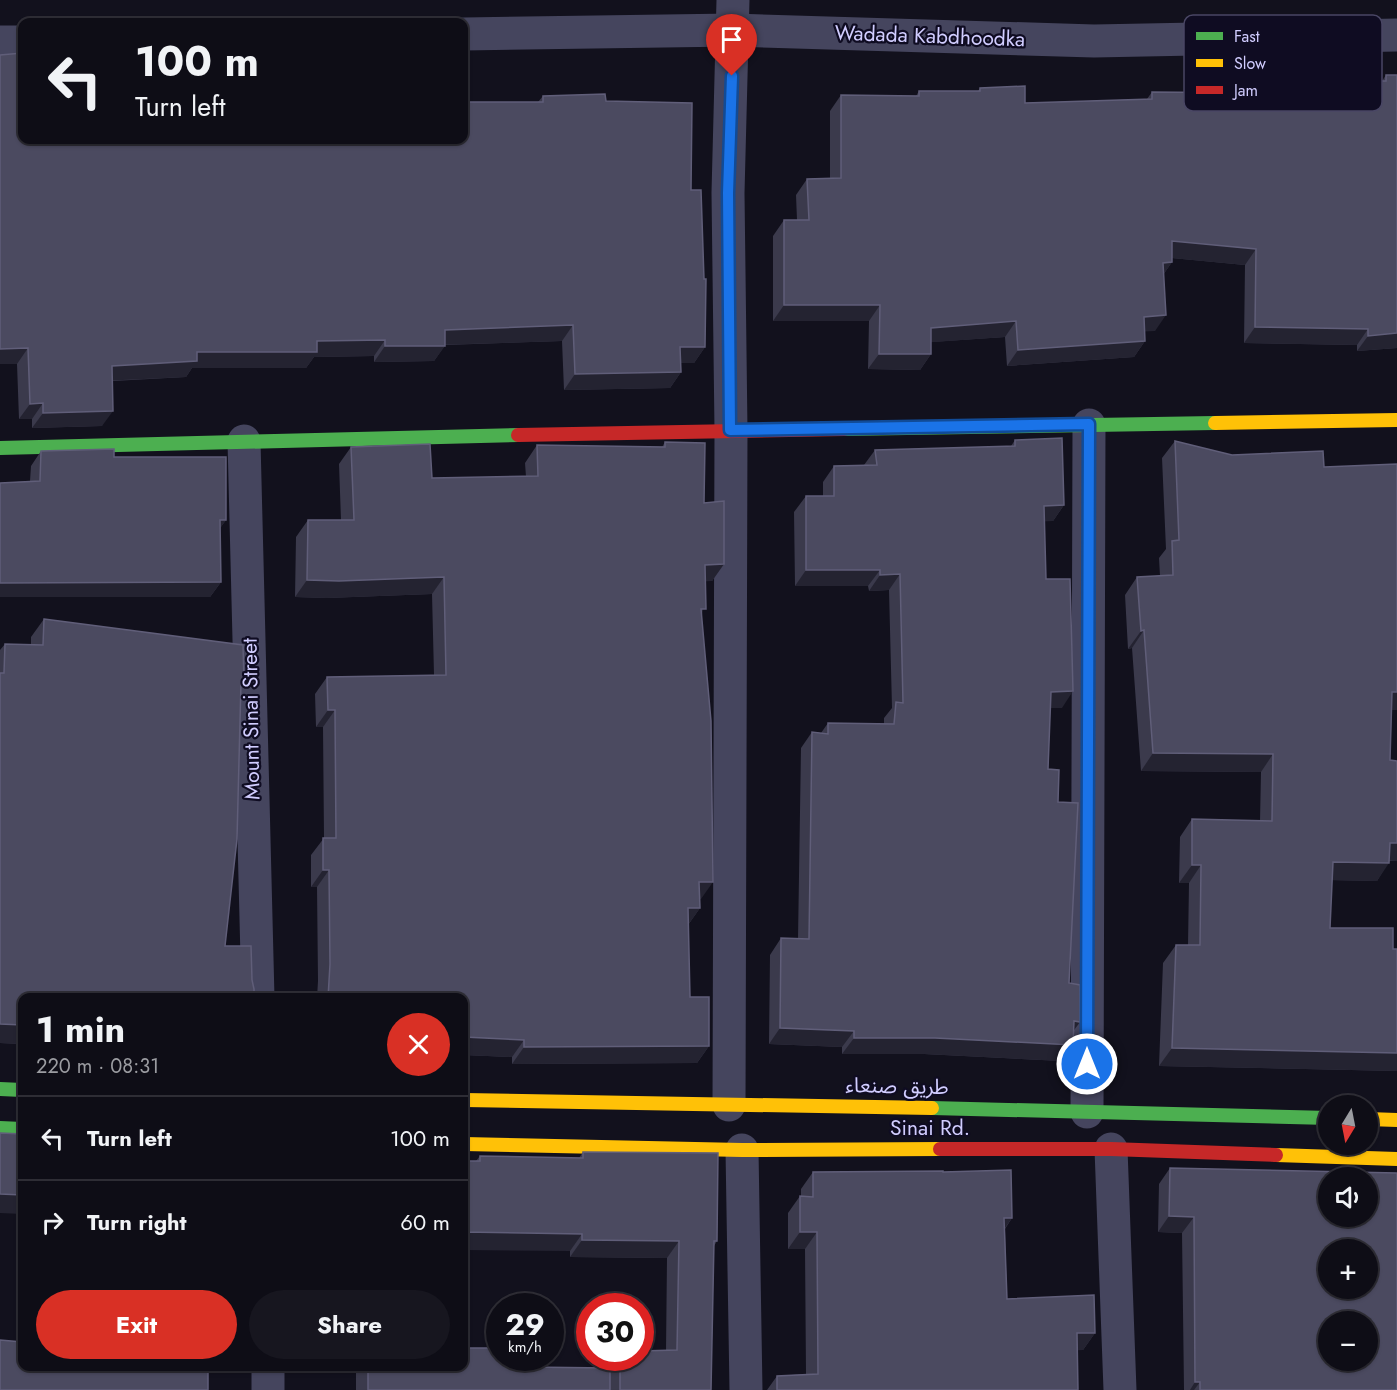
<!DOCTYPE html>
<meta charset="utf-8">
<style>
:root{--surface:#0e0d16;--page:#17161f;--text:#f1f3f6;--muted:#9b9ca1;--line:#2e2d35;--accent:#d93025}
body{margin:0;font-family:Jost,"Noto Sans Arabic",sans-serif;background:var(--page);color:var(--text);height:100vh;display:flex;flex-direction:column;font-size:22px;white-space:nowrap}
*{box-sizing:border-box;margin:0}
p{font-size:20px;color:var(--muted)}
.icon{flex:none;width:33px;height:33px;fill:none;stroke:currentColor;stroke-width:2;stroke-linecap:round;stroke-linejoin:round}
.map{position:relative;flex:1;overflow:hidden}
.sheet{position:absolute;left:18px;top:993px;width:450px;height:378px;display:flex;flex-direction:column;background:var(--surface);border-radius:12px;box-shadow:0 2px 4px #0004,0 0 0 2px var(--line)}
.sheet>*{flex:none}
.banner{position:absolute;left:18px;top:18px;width:450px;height:126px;border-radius:12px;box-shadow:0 2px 4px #0004,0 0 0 2px var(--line);background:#0e0d16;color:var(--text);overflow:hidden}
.needle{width:39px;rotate:190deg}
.fabs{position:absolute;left:1318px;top:1095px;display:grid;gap:12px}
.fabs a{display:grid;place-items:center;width:60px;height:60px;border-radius:50%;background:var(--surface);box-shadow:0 2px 4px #0004,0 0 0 2px var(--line);font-size:30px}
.speed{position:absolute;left:486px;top:1293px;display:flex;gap:12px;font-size:30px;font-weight:700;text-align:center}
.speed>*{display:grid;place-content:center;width:78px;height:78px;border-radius:50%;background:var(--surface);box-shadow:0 2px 4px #0004,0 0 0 2px var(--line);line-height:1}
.speed small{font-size:15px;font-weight:400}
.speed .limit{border:9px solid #d22;background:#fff;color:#111}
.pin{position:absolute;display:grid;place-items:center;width:51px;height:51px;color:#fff;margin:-62px -26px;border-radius:50% 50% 50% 0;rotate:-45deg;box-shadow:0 0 6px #0007}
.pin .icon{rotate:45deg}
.me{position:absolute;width:66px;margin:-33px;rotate:0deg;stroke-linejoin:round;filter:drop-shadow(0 0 4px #0008)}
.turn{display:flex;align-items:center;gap:21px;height:126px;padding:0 18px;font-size:27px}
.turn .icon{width:78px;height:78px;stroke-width:2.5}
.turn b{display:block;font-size:42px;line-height:51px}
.round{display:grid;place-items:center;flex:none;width:63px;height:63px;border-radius:32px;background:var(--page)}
.headline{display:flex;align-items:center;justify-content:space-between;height:102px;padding:0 18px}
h1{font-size:36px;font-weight:700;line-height:45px}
.button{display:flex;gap:12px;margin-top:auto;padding:12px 18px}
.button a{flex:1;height:69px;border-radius:36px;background:var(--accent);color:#fff;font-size:24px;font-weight:700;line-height:69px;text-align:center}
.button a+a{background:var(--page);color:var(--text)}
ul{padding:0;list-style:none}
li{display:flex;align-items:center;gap:18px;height:84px;padding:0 18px;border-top:2px solid var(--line)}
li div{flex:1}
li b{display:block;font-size:22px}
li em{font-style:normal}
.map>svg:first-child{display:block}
</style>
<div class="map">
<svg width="1397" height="1390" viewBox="0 0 1397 1390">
<rect width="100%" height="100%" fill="#12111d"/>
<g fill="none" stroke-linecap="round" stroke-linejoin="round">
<g stroke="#45455e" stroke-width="33">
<polyline points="464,34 733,30 1094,41 1397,35"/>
<polyline points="0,42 22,42"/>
<polyline points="244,441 258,998"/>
<polyline points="729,1105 731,430 728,193 733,0"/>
<polyline points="1087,1112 1089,425"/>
<polyline points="1111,1149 1120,1390"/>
<polyline points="742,1150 746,1390"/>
<polyline points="268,1366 268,1390"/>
</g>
<g stroke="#4caf50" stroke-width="14">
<polyline points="844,429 1215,423"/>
<polyline points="0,448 518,435"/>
<polyline points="0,1089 22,1090"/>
<polyline points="932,1108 1329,1118"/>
<polyline points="0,1128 22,1129"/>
</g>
<g stroke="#ffc107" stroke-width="14">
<polyline points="1215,423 1397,420"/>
<polyline points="464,1100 932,1108"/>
<polyline points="1368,1119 1397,1120"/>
<polyline points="464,1144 742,1150 940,1149"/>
<polyline points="1276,1155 1397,1159"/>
</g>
<g stroke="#c62828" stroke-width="14">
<polyline points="518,435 844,429"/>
<polyline points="940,1149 1111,1149 1276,1155"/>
</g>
</g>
<g fill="#3b3a4c">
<polygon points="0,55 22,140 287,142 286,140 464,140 538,102 543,96 606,101 691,190 705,347 694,363 680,363 681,372 670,388 564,390 562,341 445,345 434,361 374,362 374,356 314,357 306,368 192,368 186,377 113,381 102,426 32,428 32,419 19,419 17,364 0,364"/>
<polygon points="1386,75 1397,75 1397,348 1357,351 1357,345 1244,343 1245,265 1172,258 1172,262 1163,275 1155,331 1145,331 1145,341 1134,357 1007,366 1005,337 931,342 931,354 920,370 868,369 869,321 773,321 773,236 784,220 797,220 796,195 807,179 830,178 830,111 841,95 916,96 919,91 978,91 980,88 1025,103 1147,99 1152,92 1259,93 1262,88 1356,85 1359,81 1382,81"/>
<polygon points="1015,440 1064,505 1053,521 1044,521 1046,579 1062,708 1050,708 1048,769 1058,802 1069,983 1080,1022 1074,1030 1073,1045 1062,1061 924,1054 842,1054 842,1047 769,1044 770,955 781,938 798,939 801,748 812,732 821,733 828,723 884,724 884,718 892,708 889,590 869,591 868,586 795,586 794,512 806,496 823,496 823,482 834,466 864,465 875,450 1011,446"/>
<polygon points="1175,441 1232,455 1324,467 1397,710 1392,710 1390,760 1397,861 1389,861 1377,881 1332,880 1330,928 1393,949 1397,949 1397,1071 1159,1066 1163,963 1176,945 1188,945 1189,883 1179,883 1180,837 1192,819 1260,821 1261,772 1141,771 1132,648 1128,649 1125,595 1137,577 1160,576 1159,558 1166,549 1162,458"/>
<polygon points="665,442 704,503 724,564 712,581 705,581 702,616 701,899 700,899 700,908 688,925 690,997 709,1046 697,1063 512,1064 512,1057 464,1055 464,998 317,998 318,981 317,887 311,887 311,855 324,838 323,727 316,727 315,694 327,677 434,675 432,594 327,598 295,597 296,537 308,520 341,520 339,464 351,447 432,478 526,477 525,463 537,445 662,447"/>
<polygon points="41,451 114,457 226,520 220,528 221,582 210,597 0,597 0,483 30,481 31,466"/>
<polygon points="44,619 244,682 22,998 22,1044 0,1043 0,650 5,644 31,644 31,637"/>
<polygon points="583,1152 717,1241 714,1246 711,1390 356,1390 356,1366 608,1368 615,1358 640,1358 666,1351 667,1258 570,1257 570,1251 476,1161 480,1156 579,1158"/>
<polygon points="1170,1168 1397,1390 1184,1390 1182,1233 1158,1232 1159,1184"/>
<polygon points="813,1172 943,1172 1012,1218 1005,1229 1007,1299 1095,1333 1083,1350 1077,1350 1078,1390 767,1390 777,1376 806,1374 805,1249 788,1249 788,1213 800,1196 801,1196 801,1189"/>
</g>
<g fill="#242331">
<polygon points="1172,241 1256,249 1245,265 1161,257"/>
<polygon points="1172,262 1161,278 1163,263"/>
<polygon points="784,305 880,305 869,321 773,321"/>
<polygon points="1166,315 1155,331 1133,332 1144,317"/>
<polygon points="1016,321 1005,337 920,343 931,328"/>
<polygon points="573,325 562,341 434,345 445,330"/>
<polygon points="1255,327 1368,329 1357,345 1244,343"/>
<polygon points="1397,333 1397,348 1357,351 1368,336"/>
<polygon points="385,340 374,356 314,357 306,368 192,368 186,377 101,381 112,366 197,352 317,341"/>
<polygon points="1145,341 1134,357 1007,366 1018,350"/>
<polygon points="385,346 445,346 434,361 374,362"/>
<polygon points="680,347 705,347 694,363 669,363"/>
<polygon points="28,348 17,364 0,364 0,349"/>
<polygon points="879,354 931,354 920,370 868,369"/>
<polygon points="681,372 670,388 564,390 575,374"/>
<polygon points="43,403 32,419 19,419 30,404"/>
<polygon points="113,411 102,426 32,428 43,413"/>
<polygon points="1064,505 1053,521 1032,522 1044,506"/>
<polygon points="220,520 226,520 216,534"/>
<polygon points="724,564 712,581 693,582 705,565"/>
<polygon points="806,570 880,570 868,586 795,586"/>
<polygon points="900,574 889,590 869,591 880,575"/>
<polygon points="444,577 432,594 327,598 295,597 307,580"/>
<polygon points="221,582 210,597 0,597 0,583"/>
<polygon points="1144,630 1132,648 1128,649 1141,631"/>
<polygon points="1073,691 1062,708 1040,708 1051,692"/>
<polygon points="1392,692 1397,692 1397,710 1380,710"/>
<polygon points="328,710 335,710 323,727 316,727"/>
<polygon points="1153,753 1273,754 1261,772 1141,771"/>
<polygon points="1390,843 1397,843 1397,861 1377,860"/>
<polygon points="1333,862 1389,863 1377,881 1320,880"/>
<polygon points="1192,865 1201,865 1189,883 1179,883"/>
<polygon points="323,870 329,870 317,887 311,887"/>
<polygon points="699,882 713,882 701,899 687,899"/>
<polygon points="688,908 700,908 688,925"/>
<polygon points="1074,1021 1080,1022 1068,1038"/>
<polygon points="0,1024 22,1025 22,1044 0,1043"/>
<polygon points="780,1028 854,1031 842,1047 769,1044"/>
<polygon points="464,1037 524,1040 512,1057 464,1055"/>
<polygon points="854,1038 935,1038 1073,1045 1062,1061 924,1054 842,1054"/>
<polygon points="709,1046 697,1063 512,1064 524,1047"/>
<polygon points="1172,1048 1397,1053 1397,1071 1159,1066"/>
<polygon points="0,1194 22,1195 22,1214 0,1213"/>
<polygon points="1169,1216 1194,1217 1182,1233 1158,1232"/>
<polygon points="1004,1218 1012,1218 1000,1235"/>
<polygon points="464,1232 582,1234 570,1251 464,1250"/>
<polygon points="800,1232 817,1232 805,1249 788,1249"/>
<polygon points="582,1240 679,1241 667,1258 570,1257"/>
<polygon points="1077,1333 1095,1333 1083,1350 1065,1351"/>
<polygon points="1195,1382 1200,1382 1194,1390 1190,1390"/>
</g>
<g fill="#4b4a60" stroke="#605e79" stroke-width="1.5" fill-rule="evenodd">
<polygon points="22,53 22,140 223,140 300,142 300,140 464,140 464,102 543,102 543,96 605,94 606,101 692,103 691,190 701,190 704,279 706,279 705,347 680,347 681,372 575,374 573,325 445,330 445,346 385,346 385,340 317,341 317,352 197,352 197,361 112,366 113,411 43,413 43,403 30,404 28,348 0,349 0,55"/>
<polygon points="1386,75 1397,75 1397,333 1368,336 1368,329 1255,327 1256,249 1172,241 1172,262 1163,263 1166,315 1144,317 1145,341 1018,350 1016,321 931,328 931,354 879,354 880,305 784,305 784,220 809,220 807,179 841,178 841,95 919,96 919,91 980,91 980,88 1025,86 1025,103 1152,99 1152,92 1263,93 1262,88 1359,85 1359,81 1386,81"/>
<polygon points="1062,438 1064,505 1044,506 1046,579 1070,579 1073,691 1051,692 1048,769 1059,770 1058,802 1078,803 1069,983 1080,985 1080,1022 1074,1021 1073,1045 935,1038 854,1038 854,1031 780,1028 781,938 809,939 812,732 828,734 828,723 894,724 896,702 903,703 900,574 880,575 880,570 806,570 806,496 834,496 834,466 877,465 875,450 1015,446 1015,440"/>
<polygon points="1175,441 1232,455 1323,451 1324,467 1397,464 1397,692 1392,692 1390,760 1397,761 1397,843 1390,843 1389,863 1333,862 1330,928 1393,928 1393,949 1397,949 1397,1053 1172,1048 1176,945 1200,945 1201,865 1192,865 1192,819 1272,821 1273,754 1153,753 1144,630 1141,631 1137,577 1173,575 1172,541 1179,540"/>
<polygon points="665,442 705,443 704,503 724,501 724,564 705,565 706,609 701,609 711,721 713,882 699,882 700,908 688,908 690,997 709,997 709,1046 524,1047 524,1040 464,1037 464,998 328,998 330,964 329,870 323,870 323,838 336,838 335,710 328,710 327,677 446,675 444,577 339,581 307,580 308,520 354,520 351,447 430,444 432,478 538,476 537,445 665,447"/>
<polygon points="114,449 114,457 226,457 226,520 220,520 221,582 0,583 0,483 40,481 41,451"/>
<polygon points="44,619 243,645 244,682 241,682 237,839 225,946 251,946 252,980 254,989 254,998 22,998 22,1025 0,1024 0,673 4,673 5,644 43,645"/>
<polygon points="0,1133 22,1134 22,1195 0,1194"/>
<polygon points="583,1152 718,1153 717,1241 714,1241 711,1390 620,1390 620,1358 640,1358 640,1351 677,1350 679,1241 582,1240 582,1234 464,1232 464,1238 464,1161 480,1161 480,1156 583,1158"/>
<path d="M1170,1168l227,5v217h-197v-8h-5l-1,-165 -25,-1zM1329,1178h39v38h-39zM1329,1250h39v38h-39zM1329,1322h39v38h-39z"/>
<polygon points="1011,1170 1012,1218 1004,1218 1007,1299 1094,1295 1095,1333 1077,1333 1078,1390 777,1390 777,1376 818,1374 817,1232 800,1232 800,1196 813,1197 813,1172 943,1171 943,1172"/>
<polygon points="0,1340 22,1342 22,1366 208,1366 208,1390 0,1390"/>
<polygon points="464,1348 500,1348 500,1358 525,1358 525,1367 610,1368 610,1390 368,1390 368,1366 464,1366"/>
</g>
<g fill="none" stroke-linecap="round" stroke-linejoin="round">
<g stroke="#114b97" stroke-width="15">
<polyline id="route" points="732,76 728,193 730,430 1089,424 1087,1064"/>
</g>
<use href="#route" stroke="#1a73e8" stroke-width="10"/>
</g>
<g text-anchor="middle" stroke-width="4.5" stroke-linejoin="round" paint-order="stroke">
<g font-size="21" fill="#d1cdff" stroke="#0f0c22">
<text transform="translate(930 36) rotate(2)" y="7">Wadada Kabdhoodka</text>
<text transform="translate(251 719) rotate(-91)" y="7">Mount Sinai Street</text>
<text transform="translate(897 1086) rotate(1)" y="7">طريق صنعاء</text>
<text x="930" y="1135">Sinai Rd.</text>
</g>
</g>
<rect x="1184" y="15" width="198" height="96" rx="9" fill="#0f0c22" stroke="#494664" stroke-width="1.5"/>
<rect x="1196" y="32" width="27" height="8" fill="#4caf50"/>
<rect x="1196" y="59" width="27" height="8" fill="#ffc107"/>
<rect x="1196" y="86" width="27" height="8" fill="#c62828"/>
<g font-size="16" fill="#d1cdff">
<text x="1234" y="42">Fast</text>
<text x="1234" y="69">Slow</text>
<text x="1234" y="96">Jam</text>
</g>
</svg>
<div class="fabs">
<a><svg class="needle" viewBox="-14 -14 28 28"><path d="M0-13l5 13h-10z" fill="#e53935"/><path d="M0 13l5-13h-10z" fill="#9b9ca1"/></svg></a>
<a><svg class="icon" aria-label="sound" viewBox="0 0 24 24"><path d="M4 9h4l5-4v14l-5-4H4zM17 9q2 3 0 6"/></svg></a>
<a>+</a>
<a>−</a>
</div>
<div class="speed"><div>29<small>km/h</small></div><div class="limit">30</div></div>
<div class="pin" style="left:732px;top:76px;background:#d93025"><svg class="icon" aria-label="arrive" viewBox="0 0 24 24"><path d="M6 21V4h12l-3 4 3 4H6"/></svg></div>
<svg class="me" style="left:1087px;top:1064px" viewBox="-20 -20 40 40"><circle r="17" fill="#1a73e8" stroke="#fff" stroke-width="3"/><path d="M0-11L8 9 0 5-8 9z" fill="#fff"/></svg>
<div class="banner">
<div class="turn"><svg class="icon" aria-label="left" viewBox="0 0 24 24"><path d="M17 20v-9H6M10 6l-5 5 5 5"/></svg><div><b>100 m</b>Turn left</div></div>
</div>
<section class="sheet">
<div class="headline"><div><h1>1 min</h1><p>220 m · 08:31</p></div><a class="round" style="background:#d93025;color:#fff"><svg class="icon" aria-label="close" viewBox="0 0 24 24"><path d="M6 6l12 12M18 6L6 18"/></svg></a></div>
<ul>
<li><svg class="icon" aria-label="left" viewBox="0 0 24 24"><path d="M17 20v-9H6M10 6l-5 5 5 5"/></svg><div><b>Turn left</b></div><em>100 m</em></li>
<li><svg class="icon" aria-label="right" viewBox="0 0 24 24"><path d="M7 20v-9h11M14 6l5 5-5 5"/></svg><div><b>Turn right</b></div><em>60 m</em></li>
</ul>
<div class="button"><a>Exit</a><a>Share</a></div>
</section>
</div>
